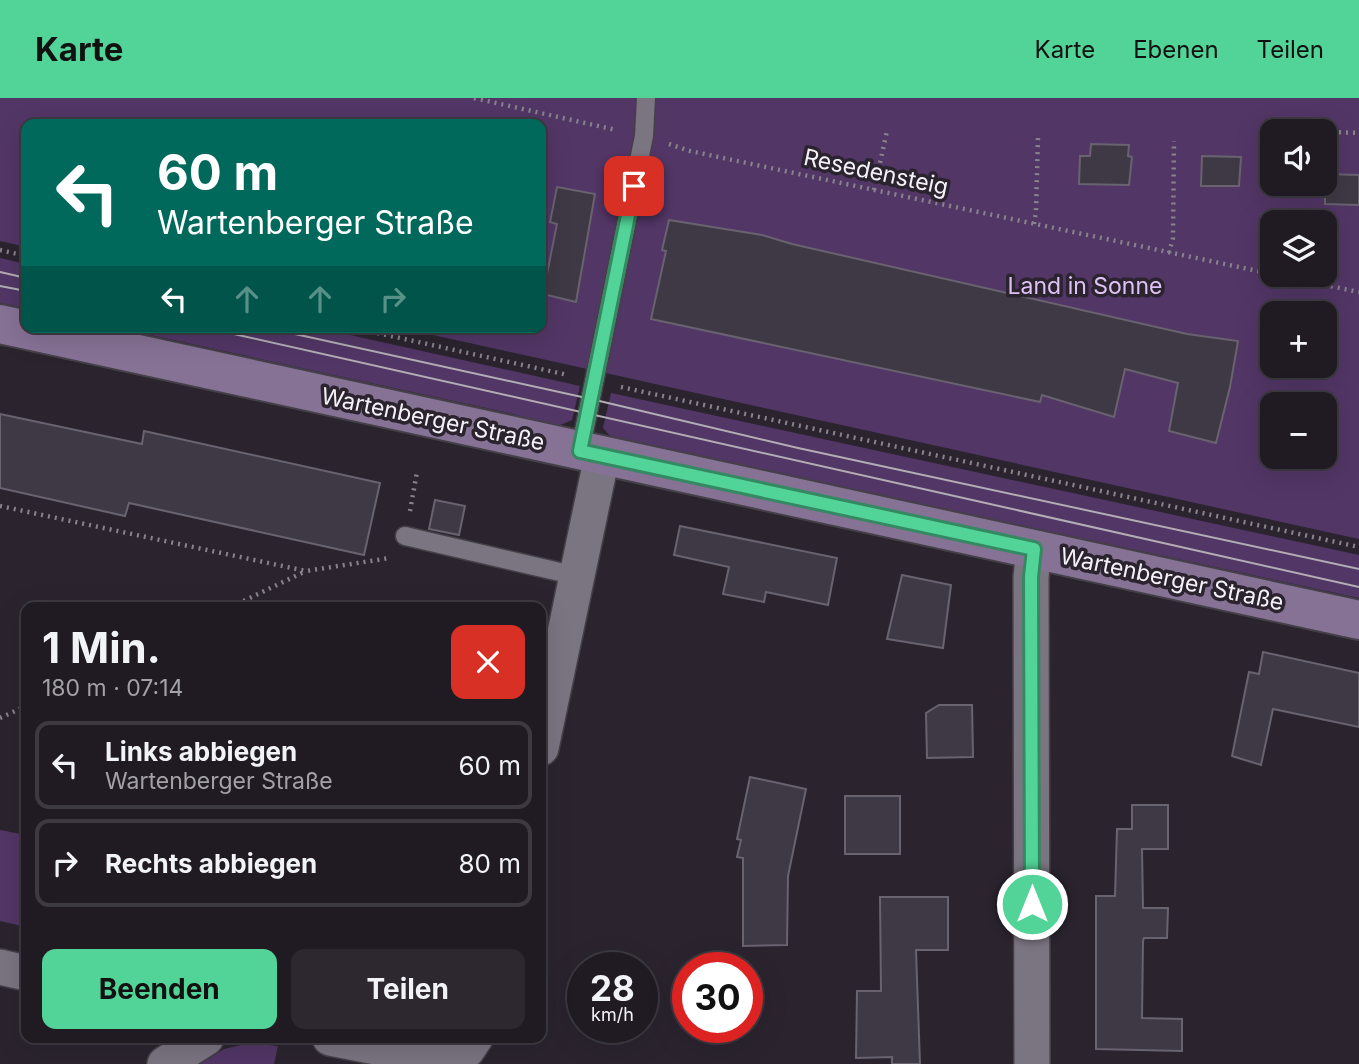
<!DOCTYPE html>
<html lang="de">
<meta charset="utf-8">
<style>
:root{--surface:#201b23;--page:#2d2830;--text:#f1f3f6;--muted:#a2a1a6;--line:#3d3941;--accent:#52d397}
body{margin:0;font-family:Inter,sans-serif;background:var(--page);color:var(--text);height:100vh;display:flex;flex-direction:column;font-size:26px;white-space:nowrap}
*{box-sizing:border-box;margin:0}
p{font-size:23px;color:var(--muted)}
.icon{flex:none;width:38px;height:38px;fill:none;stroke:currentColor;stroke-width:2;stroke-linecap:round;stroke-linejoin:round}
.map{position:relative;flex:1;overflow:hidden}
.side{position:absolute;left:21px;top:504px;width:525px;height:441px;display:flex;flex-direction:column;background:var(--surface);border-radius:14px;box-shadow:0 7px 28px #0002,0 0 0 2px var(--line)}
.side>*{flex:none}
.guide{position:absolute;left:21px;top:21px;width:525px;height:214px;border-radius:14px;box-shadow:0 7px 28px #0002,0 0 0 2px var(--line);background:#00695c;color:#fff;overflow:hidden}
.tools{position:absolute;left:1260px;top:21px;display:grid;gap:14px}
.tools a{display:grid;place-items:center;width:77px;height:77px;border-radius:14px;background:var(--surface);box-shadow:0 7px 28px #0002,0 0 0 2px var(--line);font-size:35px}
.speed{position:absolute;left:567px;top:854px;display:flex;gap:14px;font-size:35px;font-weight:700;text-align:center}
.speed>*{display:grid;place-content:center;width:91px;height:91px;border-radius:50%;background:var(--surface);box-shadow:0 7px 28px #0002,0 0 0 2px var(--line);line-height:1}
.speed small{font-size:18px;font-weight:400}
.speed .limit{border:10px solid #d22;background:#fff;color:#111}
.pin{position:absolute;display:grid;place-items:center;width:60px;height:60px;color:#fff;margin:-30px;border-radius:14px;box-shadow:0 4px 10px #0006}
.me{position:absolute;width:77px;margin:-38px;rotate:0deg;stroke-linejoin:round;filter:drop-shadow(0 0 5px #0008)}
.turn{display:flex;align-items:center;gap:24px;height:147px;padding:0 21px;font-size:32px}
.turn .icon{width:91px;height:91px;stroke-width:2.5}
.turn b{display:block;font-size:49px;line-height:60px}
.lanes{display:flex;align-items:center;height:66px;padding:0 21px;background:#0003;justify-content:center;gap:35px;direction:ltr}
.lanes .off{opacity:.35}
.round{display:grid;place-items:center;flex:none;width:74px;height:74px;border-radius:14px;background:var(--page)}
.headline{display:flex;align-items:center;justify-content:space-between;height:119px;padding:0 21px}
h1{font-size:42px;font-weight:700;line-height:52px}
.action{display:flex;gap:14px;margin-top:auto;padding:14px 21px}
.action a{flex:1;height:80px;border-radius:14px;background:var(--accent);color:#111;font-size:28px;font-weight:700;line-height:80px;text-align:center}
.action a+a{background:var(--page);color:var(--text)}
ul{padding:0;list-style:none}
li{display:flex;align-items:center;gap:21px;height:88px;margin:0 14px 10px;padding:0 7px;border:4px solid var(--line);border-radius:14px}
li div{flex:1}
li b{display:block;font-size:26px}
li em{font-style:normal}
header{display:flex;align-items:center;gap:42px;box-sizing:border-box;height:98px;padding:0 35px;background:var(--accent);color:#111}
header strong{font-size:33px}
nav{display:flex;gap:38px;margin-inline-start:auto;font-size:24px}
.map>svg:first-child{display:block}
</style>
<header>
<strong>Karte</strong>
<nav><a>Karte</a><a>Ebenen</a><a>Teilen</a></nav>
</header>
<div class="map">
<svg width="1359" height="966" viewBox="0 0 1359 966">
<rect width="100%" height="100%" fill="#2b242f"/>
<g fill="#523666" fill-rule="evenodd">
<path d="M0,0h1359v441l-962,-212h144v-203h-515v123l-26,-6zM1272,33h53v53h-53zM1272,124h53v53h-53zM1272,215h53v53h-53zM1272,306h53v53h-53z"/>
<polygon points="0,160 26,166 26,210 0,205"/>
<polygon points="113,229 314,229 580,288 572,322 556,329 513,316"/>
<polygon points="611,295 1359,457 1359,500 612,340 603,330"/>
<polygon points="0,732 26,737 26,829 0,823"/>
<polygon points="250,945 278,948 274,966 200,966 224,951"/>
</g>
<g fill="#3f3945" stroke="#69626f" stroke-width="2">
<polygon points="1091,46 1129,47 1128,58 1132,59 1129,87 1079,86 1080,58 1090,58"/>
<polygon points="1202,58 1241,59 1239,88 1201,88"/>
<polygon points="1325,76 1359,77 1359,107 1325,106"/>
<polygon points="557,89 595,96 576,204 543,196 557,126 550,124"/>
<polygon points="669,122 762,137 792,146 1187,236 1238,243 1230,289 1216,345 1169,333 1178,285 1125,271 1114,319 1042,297 1040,304 651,221 666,153 662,152"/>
<polygon points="0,316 142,346 144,333 380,385 364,457 129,405 125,418 0,390"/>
<polygon points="435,402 465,408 459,437 429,431"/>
<polygon points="680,428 837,460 828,507 766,494 764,504 723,496 729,469 674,457"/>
<polygon points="902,477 951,487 943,550 887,541"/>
<polygon points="1263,554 1359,575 1359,629 1273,611 1261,667 1232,658 1249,574 1259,576"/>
<polygon points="939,607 972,607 973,659 927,660 926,615"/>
<polygon points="750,679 806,691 788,778 787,847 743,848 743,760 737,759 741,742 737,741"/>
<rect x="845" y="698" width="55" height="58"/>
<polygon points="1132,707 1168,707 1168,751 1142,751 1143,810 1168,810 1167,840 1144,840 1143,843 1142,920 1182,921 1182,953 1096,951 1096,798 1115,798 1117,731 1132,731"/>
<polygon points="880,799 948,799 948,852 916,852 920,966 892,966 892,959 856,960 857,893 881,893"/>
</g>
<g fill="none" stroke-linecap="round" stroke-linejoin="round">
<g stroke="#454048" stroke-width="21">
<g id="lane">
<polyline points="580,353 644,38 646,0"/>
<polyline points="405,438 577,478"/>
</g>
</g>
<g stroke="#454048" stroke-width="38">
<g id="street">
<polyline points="541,650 602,358"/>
<polyline points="0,869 26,875"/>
<polyline points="330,940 432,960 467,952 475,940"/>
<polyline points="165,966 206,940"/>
<polyline points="1032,966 1031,479 1034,451"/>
</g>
</g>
<g stroke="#454048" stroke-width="42">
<polyline id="secondary" points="0,226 1359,522"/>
</g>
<g stroke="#89838c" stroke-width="4.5" stroke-dasharray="2 5" stroke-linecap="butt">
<polyline points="474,0 616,32"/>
<polyline points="1332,34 1359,35"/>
<polyline points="669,46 690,53 1272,176"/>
<polyline points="874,92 887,33"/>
<polyline points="1034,126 1036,113 1038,40"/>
<polyline points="0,152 26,158"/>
<polyline points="1169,155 1173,140 1174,43"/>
<polyline points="1276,177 1359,194"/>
<polyline points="350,229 568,277"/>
<polyline points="621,289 1359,449"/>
<polyline points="0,408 306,473 390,460"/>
<polyline points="410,413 417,374"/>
<polyline points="231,509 306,473"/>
<polyline points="0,620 26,608"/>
</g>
<use href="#lane" stroke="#7b7481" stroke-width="18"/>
<use href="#street" stroke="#7b7481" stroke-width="35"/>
<use href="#secondary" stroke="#867295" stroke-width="38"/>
<g stroke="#b2adb5" stroke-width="2">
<polyline points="0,174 26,180"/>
<polyline points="0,188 26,193"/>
<polyline points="203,229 1359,489"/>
<polyline points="263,229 591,301 798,350 1359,471"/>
</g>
</g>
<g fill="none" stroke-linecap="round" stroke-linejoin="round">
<g stroke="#358962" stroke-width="18">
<polyline id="route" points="634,88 580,353 1034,451 1031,479 1032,806"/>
</g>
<use href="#route" stroke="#52d397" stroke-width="12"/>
</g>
<g text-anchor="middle" stroke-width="7" stroke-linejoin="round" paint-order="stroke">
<g font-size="23" fill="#f5f1f8" stroke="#2b242f">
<text transform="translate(876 74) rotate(12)" y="8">Resedensteig</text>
<text transform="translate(433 321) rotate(12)" y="8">Wartenberger Straße</text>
<text transform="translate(1172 481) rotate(12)" y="8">Wartenberger Straße</text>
</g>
<g font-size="23" fill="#dec2f5" stroke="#2b242f">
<text x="1085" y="196">Land in Sonne</text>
</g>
</g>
</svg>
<div class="tools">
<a><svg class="icon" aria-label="sound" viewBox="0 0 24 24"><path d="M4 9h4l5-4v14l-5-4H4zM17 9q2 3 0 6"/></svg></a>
<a><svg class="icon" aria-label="layers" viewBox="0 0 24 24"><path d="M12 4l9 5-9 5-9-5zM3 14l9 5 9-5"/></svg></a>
<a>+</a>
<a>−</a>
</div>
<div class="speed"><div>28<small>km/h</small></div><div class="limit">30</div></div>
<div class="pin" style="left:634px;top:88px;background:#d93025"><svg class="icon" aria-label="arrive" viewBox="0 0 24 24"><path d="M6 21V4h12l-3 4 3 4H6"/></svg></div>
<svg class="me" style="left:1032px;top:806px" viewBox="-20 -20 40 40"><circle r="17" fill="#52d397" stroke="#fff" stroke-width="3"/><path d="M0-11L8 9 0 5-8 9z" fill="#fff"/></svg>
<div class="guide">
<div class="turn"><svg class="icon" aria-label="left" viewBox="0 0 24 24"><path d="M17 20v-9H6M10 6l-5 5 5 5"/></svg><div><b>60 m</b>Wartenberger Straße</div></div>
<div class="lanes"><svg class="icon" aria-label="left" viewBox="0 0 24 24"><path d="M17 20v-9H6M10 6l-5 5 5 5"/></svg><svg class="icon off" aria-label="ahead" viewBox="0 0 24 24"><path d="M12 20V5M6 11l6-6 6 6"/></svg><svg class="icon off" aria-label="ahead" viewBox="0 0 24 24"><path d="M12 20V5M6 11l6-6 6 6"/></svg><svg class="icon off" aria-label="right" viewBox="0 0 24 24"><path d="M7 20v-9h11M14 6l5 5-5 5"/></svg></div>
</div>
<section class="side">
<div class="headline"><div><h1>1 Min.</h1><p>180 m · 07:14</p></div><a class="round" style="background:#d93025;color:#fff"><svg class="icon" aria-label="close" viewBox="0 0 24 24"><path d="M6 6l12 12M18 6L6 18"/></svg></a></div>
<ul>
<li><svg class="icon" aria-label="left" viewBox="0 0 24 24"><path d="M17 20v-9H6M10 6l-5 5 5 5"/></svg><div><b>Links abbiegen</b><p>Wartenberger Straße</p></div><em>60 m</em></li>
<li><svg class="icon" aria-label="right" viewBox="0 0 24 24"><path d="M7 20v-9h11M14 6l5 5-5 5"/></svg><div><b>Rechts abbiegen</b></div><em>80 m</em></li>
</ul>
<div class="action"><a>Beenden</a><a>Teilen</a></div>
</section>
</div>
